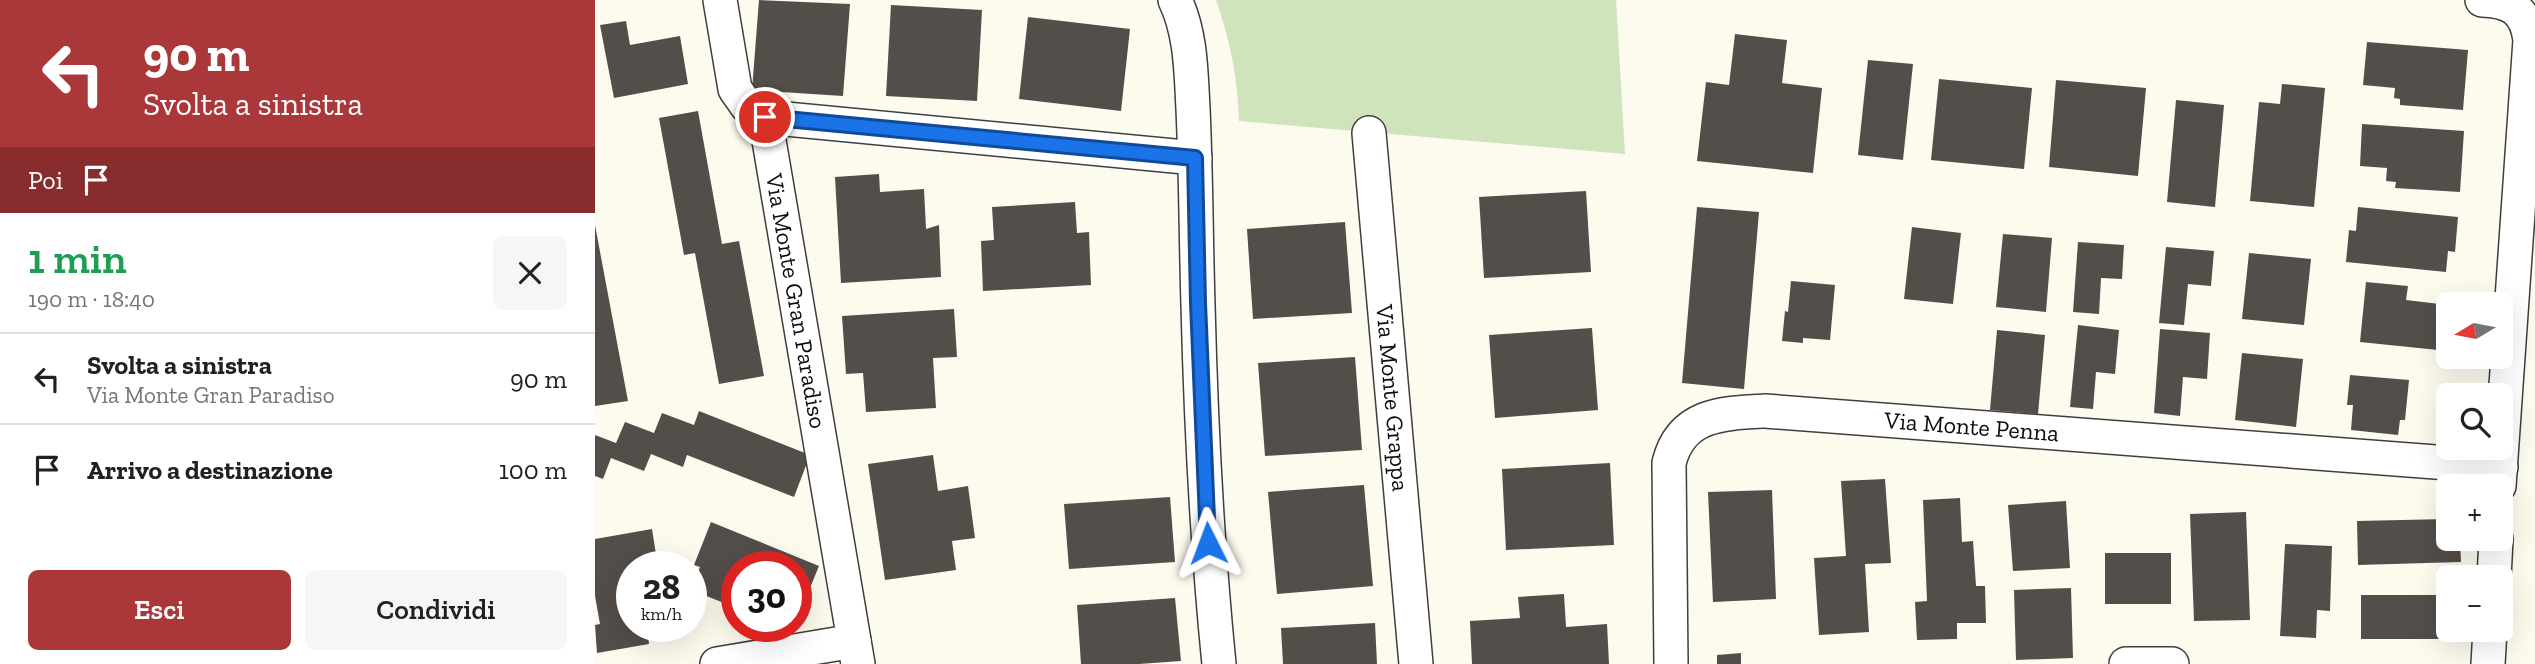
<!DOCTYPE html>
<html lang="it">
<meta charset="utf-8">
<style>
:root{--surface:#fff;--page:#f6f6f6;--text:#202124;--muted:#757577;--line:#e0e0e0;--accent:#aa373a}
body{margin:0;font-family:"Zilla Slab",serif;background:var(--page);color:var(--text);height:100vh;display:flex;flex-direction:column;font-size:26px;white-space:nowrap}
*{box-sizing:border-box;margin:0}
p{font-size:23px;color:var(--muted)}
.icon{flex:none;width:38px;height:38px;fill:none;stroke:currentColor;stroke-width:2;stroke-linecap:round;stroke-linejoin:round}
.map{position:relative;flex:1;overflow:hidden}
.side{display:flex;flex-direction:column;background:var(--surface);width:595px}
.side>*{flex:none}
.banner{background:#aa373a;color:#fff;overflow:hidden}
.needle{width:46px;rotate:260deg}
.buttons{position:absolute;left:1841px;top:292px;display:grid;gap:14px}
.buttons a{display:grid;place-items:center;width:77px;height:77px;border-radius:10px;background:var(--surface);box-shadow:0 7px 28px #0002;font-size:35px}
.speed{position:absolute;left:21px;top:551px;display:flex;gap:14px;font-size:35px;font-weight:700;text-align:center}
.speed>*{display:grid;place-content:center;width:91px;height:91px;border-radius:50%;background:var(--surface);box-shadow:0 7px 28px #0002;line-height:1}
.speed small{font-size:18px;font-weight:400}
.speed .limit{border:10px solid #d22;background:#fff;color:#111}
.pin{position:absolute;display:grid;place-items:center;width:60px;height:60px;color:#fff;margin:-30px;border:4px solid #fff;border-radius:50%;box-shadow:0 2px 7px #0007}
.me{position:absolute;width:77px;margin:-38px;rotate:357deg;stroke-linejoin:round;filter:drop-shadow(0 0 5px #0008)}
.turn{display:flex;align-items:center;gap:24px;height:147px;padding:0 28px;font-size:32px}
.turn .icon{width:91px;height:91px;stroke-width:2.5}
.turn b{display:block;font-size:49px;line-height:60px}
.then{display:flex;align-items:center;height:66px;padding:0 28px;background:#0003;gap:14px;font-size:26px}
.round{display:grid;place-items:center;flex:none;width:74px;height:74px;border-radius:10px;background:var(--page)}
.head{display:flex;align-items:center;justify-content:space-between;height:119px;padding:0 28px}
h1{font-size:42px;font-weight:600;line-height:52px;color:#1e9e55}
.cta{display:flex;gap:14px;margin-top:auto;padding:14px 28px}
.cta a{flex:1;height:80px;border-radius:10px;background:var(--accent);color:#fff;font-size:28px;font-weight:600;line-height:80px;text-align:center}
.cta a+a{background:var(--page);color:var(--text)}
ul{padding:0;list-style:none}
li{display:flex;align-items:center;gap:21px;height:91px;padding:0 28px;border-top:2px solid var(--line)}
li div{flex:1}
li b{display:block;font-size:26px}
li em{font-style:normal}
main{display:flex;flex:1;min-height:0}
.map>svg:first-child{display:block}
</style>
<main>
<section class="side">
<div class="banner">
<div class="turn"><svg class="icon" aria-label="left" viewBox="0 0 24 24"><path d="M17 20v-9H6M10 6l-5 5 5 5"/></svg><div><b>90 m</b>Svolta a sinistra</div></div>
<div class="then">Poi<svg class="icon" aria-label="arrive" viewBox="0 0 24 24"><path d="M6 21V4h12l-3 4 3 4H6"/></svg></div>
</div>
<div class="head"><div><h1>1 min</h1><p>190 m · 18:40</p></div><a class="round"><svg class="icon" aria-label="close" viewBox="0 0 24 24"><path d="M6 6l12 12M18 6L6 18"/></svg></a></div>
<ul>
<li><svg class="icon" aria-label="left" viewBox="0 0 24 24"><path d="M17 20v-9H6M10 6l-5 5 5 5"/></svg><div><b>Svolta a sinistra</b><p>Via Monte Gran Paradiso</p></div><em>90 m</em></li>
<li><svg class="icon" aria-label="arrive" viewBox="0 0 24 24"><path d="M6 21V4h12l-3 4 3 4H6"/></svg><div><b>Arrivo a destinazione</b></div><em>100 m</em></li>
</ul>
<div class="cta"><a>Esci</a><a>Condividi</a></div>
</section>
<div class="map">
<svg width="1940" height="664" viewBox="0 0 1940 664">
<rect width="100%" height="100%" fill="#fdfaee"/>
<path fill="#cfe3bc" d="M621,0h400l9,154 -386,-33c-1,-42 -9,-81 -23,-121z"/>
<g fill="#544e4a">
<polygon points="164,0 255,4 248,96 157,90"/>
<polygon points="296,5 387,10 382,101 291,96"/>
<polygon points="433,17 535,29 526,111 424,99"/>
<polygon points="31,21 35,45 85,36 93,84 19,98 5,25"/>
<polygon points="1140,34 1192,40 1187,83 1227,88 1218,173 1102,161 1111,82 1134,85"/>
<polygon points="1772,42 1873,50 1868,110 1805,105 1805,99 1799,98 1800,88 1768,85"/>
<polygon points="1273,60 1318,64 1308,160 1263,155"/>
<polygon points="1344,79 1437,88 1429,169 1336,160"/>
<polygon points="1461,80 1551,88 1543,176 1454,167"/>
<polygon points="1687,84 1730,88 1719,207 1655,201 1664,102 1685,104"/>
<polygon points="1581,100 1629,105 1620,207 1572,202"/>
<polygon points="103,111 127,244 144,241 169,376 124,384 100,253 89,255 64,118"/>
<polygon points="1767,124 1869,131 1865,192 1800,188 1801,182 1791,181 1792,168 1765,166"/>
<polygon points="284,174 285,192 329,189 331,229 344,225 346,277 246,283 240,177"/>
<polygon points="991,191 996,272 889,278 884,197"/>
<polygon points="480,202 482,233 494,232 496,285 388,291 386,241 399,240 397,207"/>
<polygon points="1102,207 1164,212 1149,389 1087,383"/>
<polygon points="1763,207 1863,217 1860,252 1853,251 1851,272 1751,262 1754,230 1761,231"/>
<polygon points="750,222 757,313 658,319 652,229"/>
<polygon points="0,225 33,401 0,406"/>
<polygon points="1317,227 1366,233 1358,304 1309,299"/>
<polygon points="1408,234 1457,238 1451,312 1401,307"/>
<polygon points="1483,242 1529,245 1527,279 1506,278 1504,314 1478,312"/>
<polygon points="1571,247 1619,251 1616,286 1593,284 1589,325 1564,323"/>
<polygon points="1654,253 1716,259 1709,325 1647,319"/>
<polygon points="1196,281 1240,285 1235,340 1208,338 1208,343 1187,341 1190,311 1193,312"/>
<polygon points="1771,282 1813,286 1811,300 1853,305 1853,351 1765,342"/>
<polygon points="359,309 362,357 338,358 341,408 271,412 268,373 251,374 247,316"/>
<polygon points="1483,325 1524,330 1520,374 1501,372 1498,409 1475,407"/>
<polygon points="997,328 1003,410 900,418 894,335"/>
<polygon points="1565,329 1615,333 1612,379 1588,377 1585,416 1559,413"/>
<polygon points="1402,330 1450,335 1443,414 1395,410"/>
<polygon points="1647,353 1708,359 1701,427 1640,420"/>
<polygon points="760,357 767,450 670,456 663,363"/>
<polygon points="1755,375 1814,380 1810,420 1805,420 1803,435 1756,430 1758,405 1752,405"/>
<polygon points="104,411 215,455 199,497 92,455 88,467 56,454 49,471 16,458 8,479 0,476 0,435 21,443 30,422 59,433 67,413 99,425"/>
<polygon points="338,455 343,491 373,486 380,538 357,541 361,570 290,580 273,464"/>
<polygon points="1015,463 1019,545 911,550 907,469"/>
<polygon points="1290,479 1296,563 1270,564 1274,632 1224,635 1219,558 1251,556 1246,481"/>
<polygon points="769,485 778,586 682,594 673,492"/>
<polygon points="1177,490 1181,599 1118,602 1113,492"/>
<polygon points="575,497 580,562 474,569 469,504"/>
<polygon points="1365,498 1367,542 1378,541 1381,586 1390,586 1391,623 1362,623 1362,639 1322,640 1320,602 1332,601 1328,500"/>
<polygon points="1471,501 1475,568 1418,571 1413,505"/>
<polygon points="1651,512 1655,620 1599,621 1595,514"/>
<polygon points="1853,519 1853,539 1865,539 1866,562 1763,565 1762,521"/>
<polygon points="116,522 224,566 201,622 201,567 142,567 142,608 96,590 105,567 99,565"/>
<polygon points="57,529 63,567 37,567 37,626 74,626 75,632 53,636 54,644 2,653 0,625 5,624 0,596 0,539"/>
<polygon points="1690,544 1737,546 1735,611 1722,610 1721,638 1685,636"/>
<rect x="1510" y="553" width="66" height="51"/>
<polygon points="1476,588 1478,658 1421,660 1419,590"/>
<polygon points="969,594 971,627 1012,624 1014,664 877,664 875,621 925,618 923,597"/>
<polygon points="1766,595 1853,595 1853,630 1869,630 1869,639 1766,639"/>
<polygon points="580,598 586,661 544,664 486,664 482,605"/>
<polygon points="780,623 782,664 688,664 686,628"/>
<polygon points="1146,653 1146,664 1122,664 1122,655"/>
</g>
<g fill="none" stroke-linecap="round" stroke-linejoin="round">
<g stroke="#3f3f3f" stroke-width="36">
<g id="street">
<polyline points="125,0 140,89 152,106 170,117"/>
<path d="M580,0c16,33 16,72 18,109 3,65 3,130 5,196 3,120 9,240 21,359"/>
<path d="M1887,0c28,1 44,9 48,40l-31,446"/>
<path id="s1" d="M774,133l47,531"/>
<polyline points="1899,578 1901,539"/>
<polyline points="122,664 259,641"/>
<polyline points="263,664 170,117 600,158"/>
<path id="s2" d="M1076,664l-2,-201c12,-49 53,-50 96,-52l736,56"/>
<polyline points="1531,664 1577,664"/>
<polyline points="1893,664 1895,630"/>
</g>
</g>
<use href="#street" stroke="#fff" stroke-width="33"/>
</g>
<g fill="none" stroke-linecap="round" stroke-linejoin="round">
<g stroke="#114b97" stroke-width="18">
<polyline id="route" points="170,117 600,158 603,303 613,543"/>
</g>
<use href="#route" stroke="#1a73e8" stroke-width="12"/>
</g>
<g text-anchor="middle" stroke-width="7" stroke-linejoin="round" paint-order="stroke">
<g font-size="24" fill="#0c0c0c" stroke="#fff">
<text transform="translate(201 301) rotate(80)" y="8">Via Monte Gran Paradiso</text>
<text dy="8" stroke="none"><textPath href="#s1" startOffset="266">Via Monte Grappa</textPath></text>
<text dy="8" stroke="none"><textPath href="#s2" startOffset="528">Via Monte Penna</textPath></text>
</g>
</g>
</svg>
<div class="buttons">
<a><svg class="needle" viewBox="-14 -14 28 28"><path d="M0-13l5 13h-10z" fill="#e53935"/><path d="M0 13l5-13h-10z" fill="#757577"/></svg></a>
<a><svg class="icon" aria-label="search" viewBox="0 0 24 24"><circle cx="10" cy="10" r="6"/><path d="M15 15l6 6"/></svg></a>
<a>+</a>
<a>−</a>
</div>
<div class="speed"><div>28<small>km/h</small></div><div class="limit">30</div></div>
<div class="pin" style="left:170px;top:117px;background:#d93025"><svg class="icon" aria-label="arrive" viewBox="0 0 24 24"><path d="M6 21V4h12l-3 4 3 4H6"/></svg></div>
<svg class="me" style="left:613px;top:543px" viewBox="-20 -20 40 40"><path d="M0-17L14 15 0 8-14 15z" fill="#1a73e8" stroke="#fff" stroke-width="4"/></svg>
</div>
</main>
